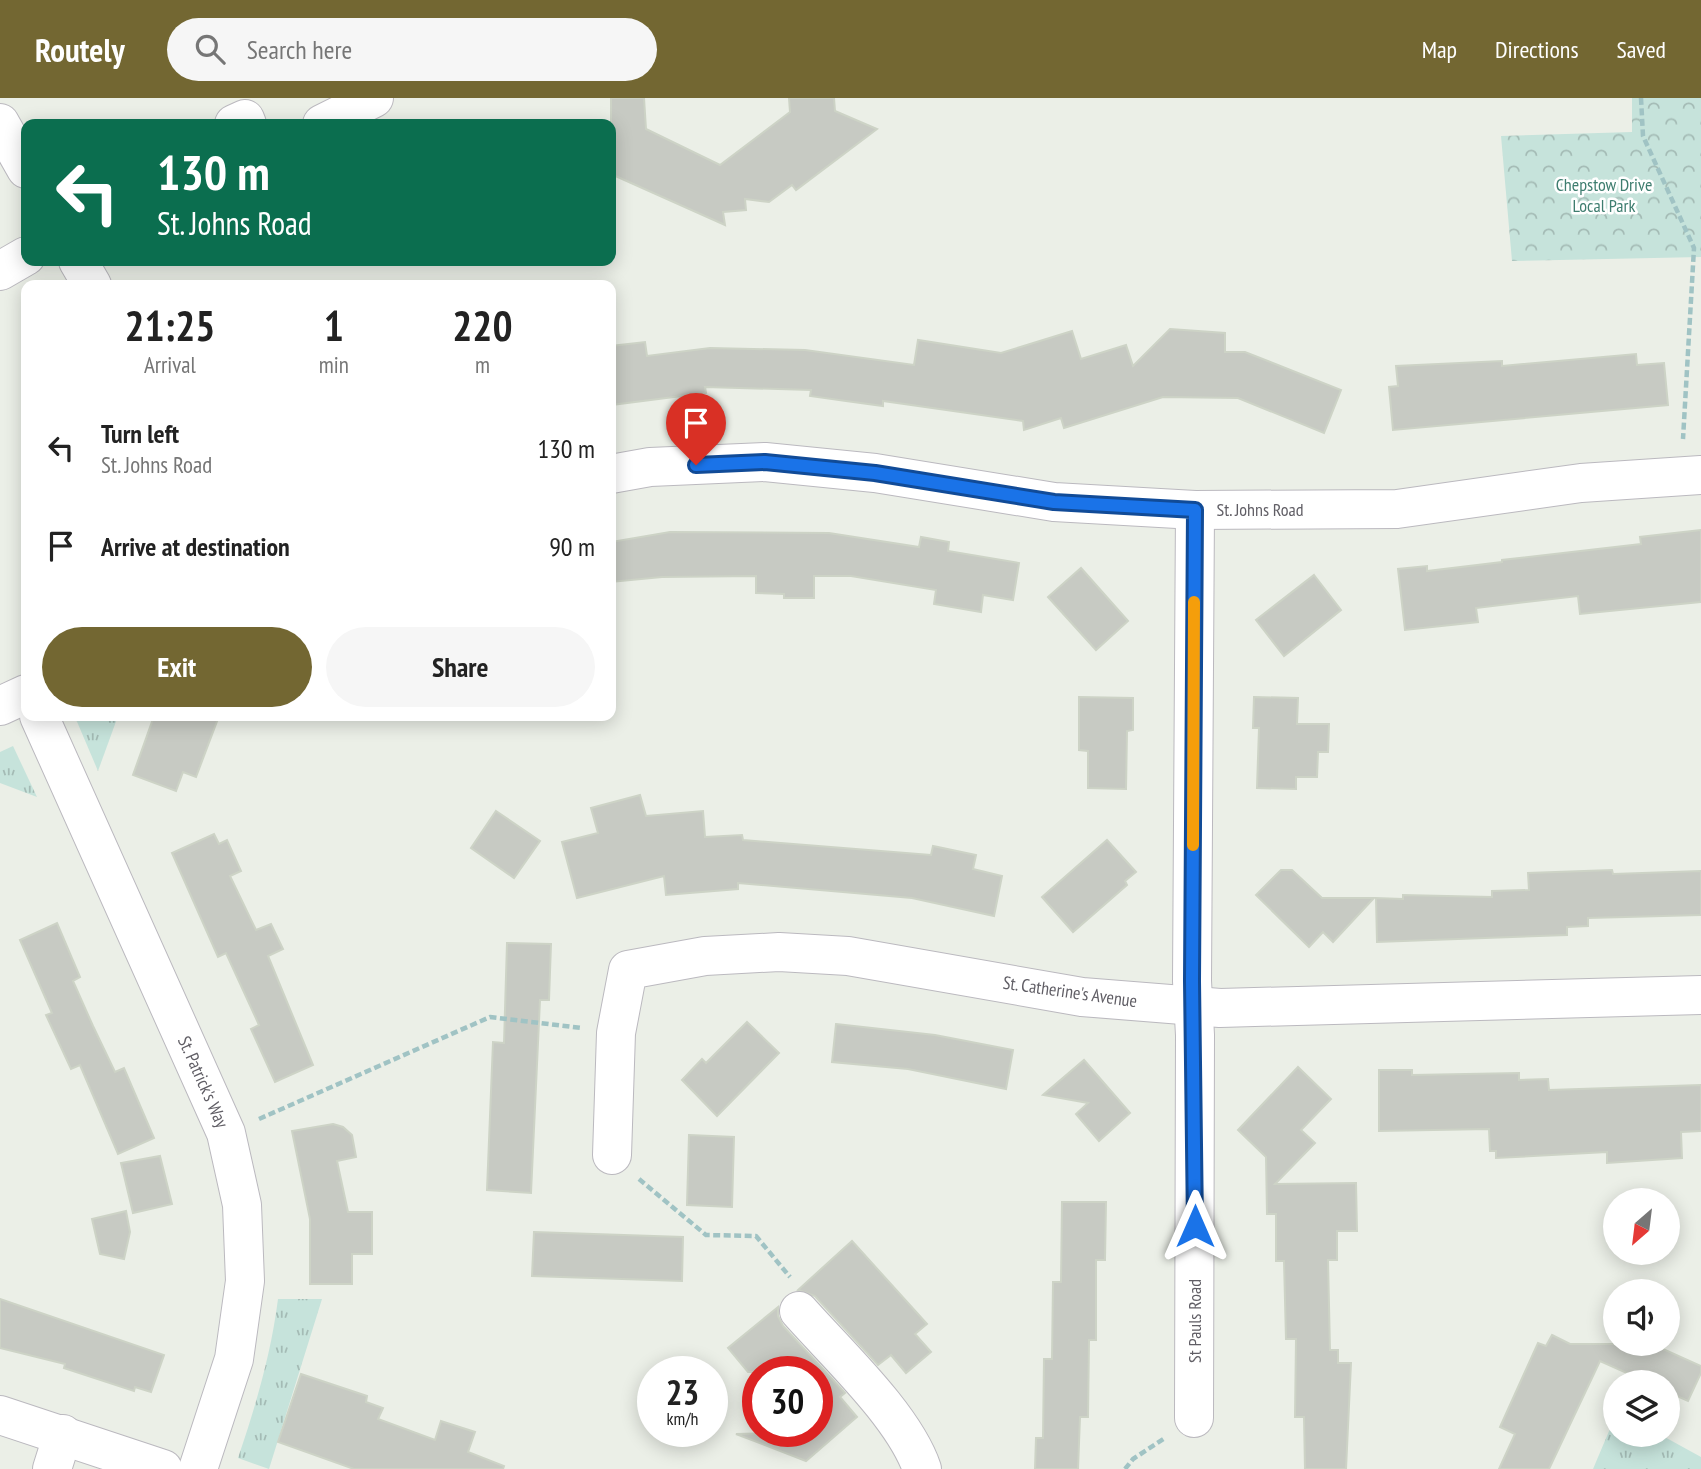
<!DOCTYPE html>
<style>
:root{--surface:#fff;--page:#f6f6f6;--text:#222;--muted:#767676;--accent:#736732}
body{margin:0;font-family:"PT Sans Narrow",sans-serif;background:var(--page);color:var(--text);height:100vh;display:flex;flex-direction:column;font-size:26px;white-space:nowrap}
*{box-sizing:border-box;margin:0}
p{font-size:23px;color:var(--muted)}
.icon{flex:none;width:38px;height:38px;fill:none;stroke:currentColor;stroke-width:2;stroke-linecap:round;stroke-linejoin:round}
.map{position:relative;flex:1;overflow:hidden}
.sheet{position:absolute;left:21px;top:182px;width:595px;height:441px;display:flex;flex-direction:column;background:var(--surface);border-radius:14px;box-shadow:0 4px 18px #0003}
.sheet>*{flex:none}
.banner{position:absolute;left:21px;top:21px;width:595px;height:147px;border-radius:14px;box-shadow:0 4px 18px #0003;background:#0b6e4f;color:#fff;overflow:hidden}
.needle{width:46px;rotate:208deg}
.buttons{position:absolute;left:1603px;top:1090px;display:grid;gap:14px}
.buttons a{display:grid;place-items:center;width:77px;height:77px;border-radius:50%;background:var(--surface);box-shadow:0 4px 18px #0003;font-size:35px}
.speed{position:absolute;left:637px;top:1258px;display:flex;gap:14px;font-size:35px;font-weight:700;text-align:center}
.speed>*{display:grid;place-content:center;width:91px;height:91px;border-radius:50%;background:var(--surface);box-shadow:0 4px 18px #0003;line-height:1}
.speed small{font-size:18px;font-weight:400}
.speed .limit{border:10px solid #d22;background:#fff;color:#111}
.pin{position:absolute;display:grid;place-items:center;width:60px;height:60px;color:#fff;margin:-72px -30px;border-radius:50% 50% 50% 0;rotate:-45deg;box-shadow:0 0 7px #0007}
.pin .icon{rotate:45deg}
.me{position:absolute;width:77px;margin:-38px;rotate:0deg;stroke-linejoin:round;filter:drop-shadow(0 0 5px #0008)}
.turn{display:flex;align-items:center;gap:24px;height:147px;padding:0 21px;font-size:32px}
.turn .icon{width:91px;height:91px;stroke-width:2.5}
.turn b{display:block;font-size:49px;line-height:60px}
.eta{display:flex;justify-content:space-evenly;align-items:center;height:119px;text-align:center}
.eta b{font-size:42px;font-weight:700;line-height:49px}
.cta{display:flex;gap:14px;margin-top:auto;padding:14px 21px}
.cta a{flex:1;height:80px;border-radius:42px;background:var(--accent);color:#fff;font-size:28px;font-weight:700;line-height:80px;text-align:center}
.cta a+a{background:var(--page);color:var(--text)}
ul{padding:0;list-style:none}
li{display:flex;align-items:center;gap:21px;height:98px;padding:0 21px}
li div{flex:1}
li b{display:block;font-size:26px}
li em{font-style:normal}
header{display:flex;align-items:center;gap:42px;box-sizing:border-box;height:98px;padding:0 35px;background:var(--accent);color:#fff}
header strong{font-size:33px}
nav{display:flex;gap:38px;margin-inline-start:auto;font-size:24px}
.search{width:490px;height:63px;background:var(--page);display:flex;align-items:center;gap:18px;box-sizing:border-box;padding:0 24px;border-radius:38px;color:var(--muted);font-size:26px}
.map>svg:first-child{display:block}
</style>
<header>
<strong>Routely</strong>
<div class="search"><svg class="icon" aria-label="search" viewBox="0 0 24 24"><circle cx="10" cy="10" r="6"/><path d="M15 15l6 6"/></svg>Search here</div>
<nav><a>Map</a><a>Directions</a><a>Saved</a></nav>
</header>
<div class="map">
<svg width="1701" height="1371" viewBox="0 0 1701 1371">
<defs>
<pattern id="grass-tufts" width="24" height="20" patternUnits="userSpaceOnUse" patternTransform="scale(1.75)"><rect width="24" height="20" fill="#c6e3db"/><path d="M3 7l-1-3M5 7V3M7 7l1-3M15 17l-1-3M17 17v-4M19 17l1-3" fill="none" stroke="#a4bbb5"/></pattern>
<pattern id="park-crowns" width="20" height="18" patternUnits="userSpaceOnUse" patternTransform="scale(1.75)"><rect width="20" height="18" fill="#c6e3db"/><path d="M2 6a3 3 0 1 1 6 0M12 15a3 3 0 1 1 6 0" fill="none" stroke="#a4bbb5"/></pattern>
</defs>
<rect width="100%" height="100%" fill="#ebefe7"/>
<g fill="url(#grass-tufts)">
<polygon points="118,618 98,673 75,619"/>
<polygon points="13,648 37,699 0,685 0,654"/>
<path d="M278,1201h44l-53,170 -31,-11c18,-53 33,-104 40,-159z"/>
<polygon points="1615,1319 1615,1337 1661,1337 1701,1359 1701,1371 1593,1371"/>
</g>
<polygon fill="url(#park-crowns)" points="1632,0 1701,0 1701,159 1512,163 1501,38 1632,34"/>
<g fill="#c7cac3" stroke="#cdd3c6" stroke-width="2">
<polygon points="611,0 644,0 646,31 720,67 790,14 789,0 834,0 835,13 877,31 796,92 792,87 769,104 745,101 746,112 723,114 725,127 611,76"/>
<polygon points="1170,231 1225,235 1225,254 1245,254 1341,292 1324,335 1238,300 1163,299 1064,330 1061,320 1024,332 1023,323 883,303 883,308 846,303 810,298 811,292 705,289 706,295 611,307 611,248 645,244 647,258 710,250 805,252 914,267 918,242 1001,255 1072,233 1081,261 1126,247 1133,268"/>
<polygon points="1636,256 1637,267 1664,265 1668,307 1393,332 1389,289 1398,288 1396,268 1502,263 1502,268"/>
<polygon points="1701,432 1701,504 1580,516 1578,498 1476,510 1478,524 1405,532 1398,471 1427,468 1427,473 1502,464 1502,462 1641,446 1640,439"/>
<polygon points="670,434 829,435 919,449 921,439 949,444 948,453 1019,465 1013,502 983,497 981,514 934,506 936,492 851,478 814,478 814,500 784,500 784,496 756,495 756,478 662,479 611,484 611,444"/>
<polygon points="1081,470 1128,523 1096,552 1048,499"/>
<polygon points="1314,477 1341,512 1284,558 1256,522"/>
<polygon points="1079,599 1133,600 1133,632 1127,633 1126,691 1088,690 1088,653 1079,652"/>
<polygon points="1254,599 1298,600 1297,626 1329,626 1328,654 1318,654 1317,679 1296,679 1296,691 1257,690 1259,630 1253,630"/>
<polygon points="154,618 219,618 196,679 183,674 176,693 133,677"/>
<polygon points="640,697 646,718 703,713 705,739 742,737 743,742 931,757 933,748 976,757 973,771 1002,778 994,818 912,800 738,785 738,791 666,797 664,778 577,800 562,744 598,735 591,710"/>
<polygon points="496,713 540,743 514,780 471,750"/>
<polygon points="214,736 219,746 227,742 241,773 230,778 256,832 271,826 283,851 268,858 313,967 275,984 251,931 259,927 226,855 218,859 172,755"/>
<polygon points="1107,742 1136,774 1125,783 1127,787 1073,834 1042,799"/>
<polygon points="1281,772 1292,772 1322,800 1374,800 1333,844 1323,834 1309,849 1256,797"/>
<polygon points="1612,772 1613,776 1701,773 1701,817 1588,820 1588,828 1567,829 1567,837 1377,844 1376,800 1403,801 1403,797 1492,799 1492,793 1529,792 1528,775"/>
<polygon points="57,825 80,879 73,883 93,928 115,974 124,970 154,1040 118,1056 80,967 71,971 46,917 52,915 20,842"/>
<polygon points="507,845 551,846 549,902 540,902 531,1095 487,1092 493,944 504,945"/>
<polygon points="747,924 779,955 717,1018 682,982 702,961 706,965"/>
<polygon points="836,926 935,937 1013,952 1006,991 908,971 832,964"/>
<polygon points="1084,962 1130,1015 1099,1043 1076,1016 1088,1005 1043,997"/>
<polygon points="1298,969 1331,1001 1301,1032 1315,1045 1275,1086 1356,1085 1357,1133 1337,1133 1337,1162 1328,1162 1330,1252 1338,1252 1338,1265 1351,1265 1346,1371 1305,1371 1304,1319 1295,1319 1296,1241 1286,1241 1284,1163 1276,1163 1276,1116 1267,1116 1266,1059 1238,1032"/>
<polygon points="1379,972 1412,972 1412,977 1519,975 1519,982 1548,981 1549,992 1701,987 1701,1033 1681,1034 1682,1060 1607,1065 1607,1054 1496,1060 1496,1053 1490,1053 1489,1031 1379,1033"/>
<polygon points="333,1026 343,1029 352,1037 356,1059 337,1063 348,1114 372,1114 372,1156 352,1156 352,1186 310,1186 310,1121 292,1033"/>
<polygon points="689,1037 734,1039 732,1109 687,1107"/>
<polygon points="160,1058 172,1106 133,1115 121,1065"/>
<polygon points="1062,1104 1106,1104 1105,1162 1096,1162 1096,1242 1089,1242 1088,1319 1080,1319 1078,1371 1035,1371 1036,1340 1043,1340 1044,1261 1052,1261 1053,1184 1061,1184"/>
<polygon points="126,1113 130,1134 124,1161 100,1156 92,1121"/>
<polygon points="534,1134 683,1139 682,1183 532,1178"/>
<polygon points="852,1143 927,1226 915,1236 931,1254 906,1275 891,1257 878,1267 815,1198 798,1192"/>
<polygon points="0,1201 164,1257 151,1294 135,1289 134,1293 64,1270 65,1266 0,1250"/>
<polygon points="778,1209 778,1218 783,1228 845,1295 840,1299 857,1319 806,1363 736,1336 817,1334 817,1274 748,1274 728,1250"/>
<polygon points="1552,1237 1570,1246 1652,1246 1701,1268 1701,1275 1688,1303 1668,1294 1668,1284 1647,1284 1600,1263 1549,1371 1499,1371 1515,1336 1500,1329 1538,1245 1546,1248"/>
<polygon points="301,1276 367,1298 366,1304 383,1310 378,1321 435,1342 441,1323 475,1334 468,1354 504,1368 503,1371 354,1371 278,1344"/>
</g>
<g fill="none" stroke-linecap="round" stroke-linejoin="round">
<g stroke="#bbb9bf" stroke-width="40">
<g id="minor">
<polyline points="0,25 26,71"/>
<polyline points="234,26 245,21 247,26"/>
<polyline points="322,26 374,0"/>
<polyline points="78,163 92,187"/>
<polyline points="0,173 26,158"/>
<polyline points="611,376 650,369 765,364 875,375 1054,404 1195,412 1397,411 1581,385 1701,377"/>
<polyline points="0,608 26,596"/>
<polyline points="39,618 226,1035 242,1107 245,1183 234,1261 198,1371"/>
<polyline points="612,1057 616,935 628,872 705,858 779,854 848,858 1082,899 1220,910 1701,897"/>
<path d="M799,1213c38,43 105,105 123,158"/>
<polyline points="0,1317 163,1371"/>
<polyline points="1194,1320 1195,937 1192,883 1195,412"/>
<polyline points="52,1371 63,1336"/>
</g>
</g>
<g stroke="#a0c3c4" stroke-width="4.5" stroke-dasharray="7 3.5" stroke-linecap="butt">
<polyline points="1641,0 1643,38 1694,150 1683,341"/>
<polyline points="259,1021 490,919 581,930"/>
<polyline points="639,1081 706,1137 756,1138 790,1179"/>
<polyline points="1125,1371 1133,1361 1165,1340"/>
</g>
<use href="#minor" stroke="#fff" stroke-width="38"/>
</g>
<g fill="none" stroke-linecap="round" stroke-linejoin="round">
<g stroke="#114b97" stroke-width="18">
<polyline id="route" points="696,367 765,364 875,375 1054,404 1195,412 1192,883 1195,1128"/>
</g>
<use href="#route" stroke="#1a73e8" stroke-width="12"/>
<polyline stroke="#f59e0b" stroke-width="12" points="1193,747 1194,504"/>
</g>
<g text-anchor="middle" stroke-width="5" stroke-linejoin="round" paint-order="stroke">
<g font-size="18" fill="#3e7d6f" stroke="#fff">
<text x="1604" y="93">Chepstow Drive<tspan x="1604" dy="21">Local Park</tspan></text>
</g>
<g font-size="18" fill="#605e65" stroke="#fff">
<text x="1260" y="418">St. Johns Road</text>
<text transform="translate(1070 894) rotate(8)" y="6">St. Catherine's Avenue</text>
<text transform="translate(203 984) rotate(66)" y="6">St. Patrick's Way</text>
<text transform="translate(1195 1223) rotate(-90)" y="6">St Pauls Road</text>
</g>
</g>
</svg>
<div class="buttons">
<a><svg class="needle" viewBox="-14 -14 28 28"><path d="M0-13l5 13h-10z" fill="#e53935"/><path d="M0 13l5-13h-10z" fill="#767676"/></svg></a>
<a><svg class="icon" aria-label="sound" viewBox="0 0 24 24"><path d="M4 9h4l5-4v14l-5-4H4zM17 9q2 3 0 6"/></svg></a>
<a><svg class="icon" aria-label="layers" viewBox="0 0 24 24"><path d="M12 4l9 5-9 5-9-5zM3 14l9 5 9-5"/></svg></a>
</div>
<div class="speed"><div>23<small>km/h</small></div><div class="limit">30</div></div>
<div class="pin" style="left:696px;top:367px;background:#d93025"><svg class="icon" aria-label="arrive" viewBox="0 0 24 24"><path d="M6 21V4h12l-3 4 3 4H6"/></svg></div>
<svg class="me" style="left:1195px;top:1128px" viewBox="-20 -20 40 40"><path d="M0-17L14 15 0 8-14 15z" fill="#1a73e8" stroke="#fff" stroke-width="4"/></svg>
<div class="banner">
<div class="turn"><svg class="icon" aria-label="left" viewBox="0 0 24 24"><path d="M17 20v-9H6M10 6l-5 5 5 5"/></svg><div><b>130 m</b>St. Johns Road</div></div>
</div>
<section class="sheet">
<div class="eta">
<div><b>21:25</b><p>Arrival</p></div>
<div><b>1</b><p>min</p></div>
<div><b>220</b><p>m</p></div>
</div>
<ul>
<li><svg class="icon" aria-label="left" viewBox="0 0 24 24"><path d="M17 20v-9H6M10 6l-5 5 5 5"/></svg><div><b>Turn left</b><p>St. Johns Road</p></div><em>130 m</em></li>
<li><svg class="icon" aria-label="arrive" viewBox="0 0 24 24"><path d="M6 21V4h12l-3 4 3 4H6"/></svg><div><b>Arrive at destination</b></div><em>90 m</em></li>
</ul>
<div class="cta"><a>Exit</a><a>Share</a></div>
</section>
</div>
